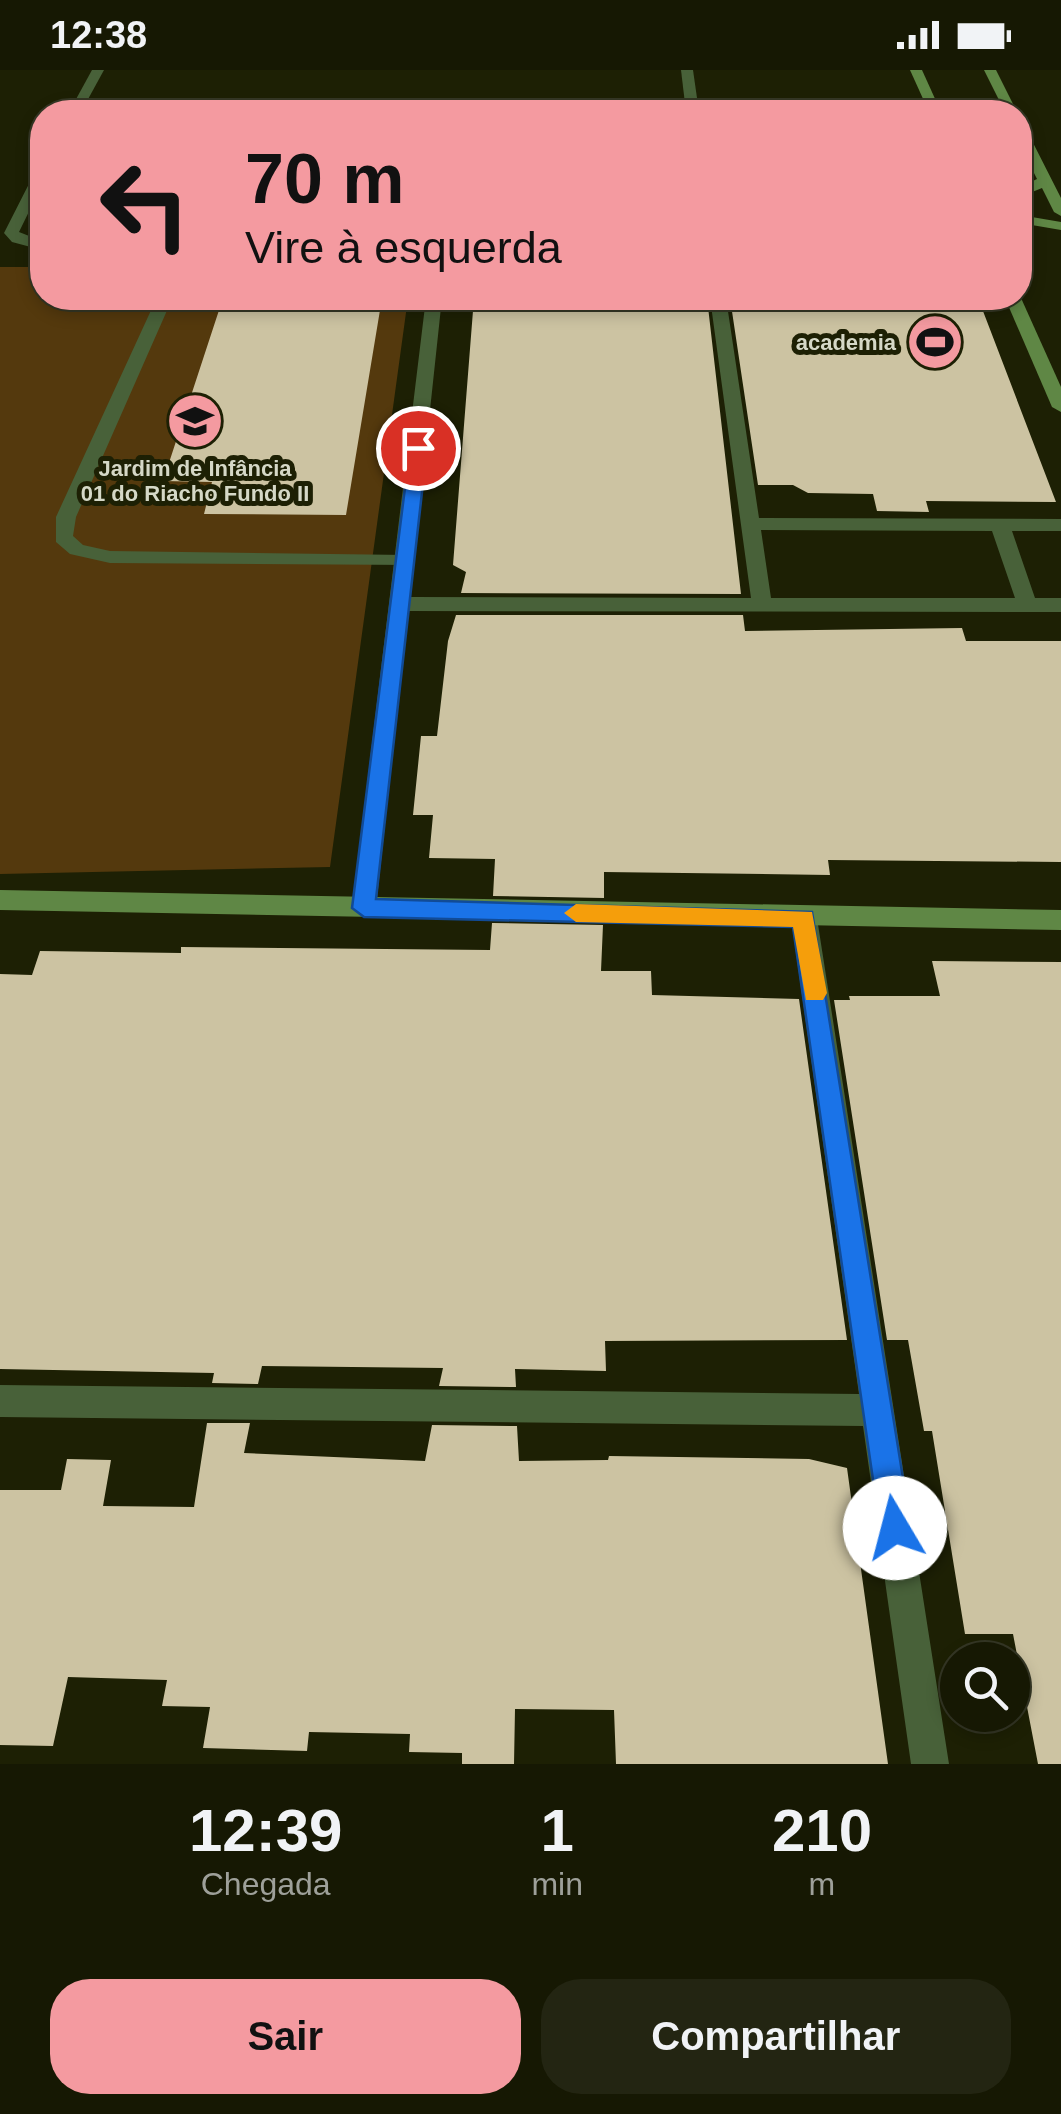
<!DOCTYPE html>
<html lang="pt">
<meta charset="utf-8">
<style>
:root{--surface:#161803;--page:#232512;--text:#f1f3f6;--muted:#9ea09a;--line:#353725;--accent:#f49aa0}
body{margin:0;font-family:Helvetica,sans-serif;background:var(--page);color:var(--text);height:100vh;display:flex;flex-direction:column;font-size:38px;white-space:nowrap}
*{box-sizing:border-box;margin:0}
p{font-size:32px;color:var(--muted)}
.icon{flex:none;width:55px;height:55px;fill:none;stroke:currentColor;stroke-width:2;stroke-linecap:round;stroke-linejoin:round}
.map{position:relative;height:1694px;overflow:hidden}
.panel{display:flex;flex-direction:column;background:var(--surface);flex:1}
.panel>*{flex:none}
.top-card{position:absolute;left:30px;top:30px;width:1002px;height:210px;border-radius:40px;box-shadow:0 5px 15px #0003,0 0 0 2px var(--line);background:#f49aa0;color:#111;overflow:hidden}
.tools{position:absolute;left:940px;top:1572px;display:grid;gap:20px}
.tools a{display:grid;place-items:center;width:90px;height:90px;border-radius:50%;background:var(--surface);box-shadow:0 5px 15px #0003,0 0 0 2px var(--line);font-size:50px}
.pin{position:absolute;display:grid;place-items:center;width:85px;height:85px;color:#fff;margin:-42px;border:5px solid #fff;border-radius:50%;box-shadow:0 2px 10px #0007}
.me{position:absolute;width:110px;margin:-55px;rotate:352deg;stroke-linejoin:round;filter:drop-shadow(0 0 8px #0008)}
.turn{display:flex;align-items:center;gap:35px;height:210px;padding:0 50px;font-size:45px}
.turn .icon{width:130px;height:130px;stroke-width:2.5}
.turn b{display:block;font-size:70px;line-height:85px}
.eta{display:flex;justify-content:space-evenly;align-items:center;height:170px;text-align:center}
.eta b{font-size:60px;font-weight:600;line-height:70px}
.cta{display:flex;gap:20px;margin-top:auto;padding:20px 50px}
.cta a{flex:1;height:115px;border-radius:40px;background:var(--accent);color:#111;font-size:40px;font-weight:600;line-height:115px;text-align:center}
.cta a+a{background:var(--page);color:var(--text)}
.status{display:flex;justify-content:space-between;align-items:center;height:70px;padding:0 50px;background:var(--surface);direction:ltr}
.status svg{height:28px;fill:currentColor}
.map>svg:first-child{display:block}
</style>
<div class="status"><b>12:38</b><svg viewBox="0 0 49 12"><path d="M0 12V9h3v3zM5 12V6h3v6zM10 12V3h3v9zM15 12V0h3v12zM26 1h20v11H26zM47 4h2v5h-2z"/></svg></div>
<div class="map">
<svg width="1061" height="1694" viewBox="0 0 1061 1694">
<rect width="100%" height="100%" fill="#1d2004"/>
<polygon fill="#54390d" points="0,197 42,197 42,228 408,228 330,797 0,804"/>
<g fill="#ccc3a2">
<polygon points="223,228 382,228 346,445 204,444 212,412 163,411"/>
<polygon points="474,228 707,228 741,524 461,523 466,502 453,495"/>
<polygon points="730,228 978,228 1056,432 926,431 929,442 877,441 873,424 808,423 793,415 758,415"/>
<polygon points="456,545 743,545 745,561 962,558 966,571 1061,571 1061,792 828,790 830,805 604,802 604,828 493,826 495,789 429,788 433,745 413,745 421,666 437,666 448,571"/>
<polygon points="492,853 603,855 601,901 651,901 652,925 799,929 847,1270 605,1271 606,1301 515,1299 516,1317 439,1316 443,1298 262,1296 258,1314 212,1313 214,1303 0,1299 0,904 32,905 40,881 181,883 181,877 490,880"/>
<polygon points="932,891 1061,892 1061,1694 1038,1694 1013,1564 965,1564 932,1361 924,1361 908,1270 887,1270 834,930 850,930 849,926 940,926"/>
<polygon points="207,1353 250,1353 244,1383 425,1391 432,1355 517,1356 519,1391 608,1390 609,1386 809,1389 847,1398 888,1694 616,1694 614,1640 515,1639 514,1694 462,1694 462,1683 409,1682 410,1664 309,1662 307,1681 203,1678 210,1637 162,1636 167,1610 68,1607 53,1676 0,1675 0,1420 61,1420 67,1389 111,1390 103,1436 194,1437"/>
</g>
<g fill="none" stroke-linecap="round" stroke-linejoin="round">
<polygon fill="#486139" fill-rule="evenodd" points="161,231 169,236 76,447 73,466 83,475 110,481 407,485 414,487 414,495 110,493 70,484 56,472 56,447 153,236"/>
<g fill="#486139" fill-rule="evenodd">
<polygon points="92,0 104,0 81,42 69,42"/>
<polygon points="681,0 693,0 699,42 686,42"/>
<polygon points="42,98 42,115 19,162 42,171 42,180 12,172 4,163 35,102"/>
<path d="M426,228h16l-32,299 341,1 -41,-300h16l33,220 302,1v12h-49l23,67h26v14l-653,-1 -32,297 -3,7h-18l-3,-7zM761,460l231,1 23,67h-244z"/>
<polygon points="804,838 813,841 817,848 949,1694 911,1694 863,1356 0,1347 0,1315 859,1324 791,848 795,841"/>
</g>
<g fill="#5f8745" fill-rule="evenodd">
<polygon points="910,0 922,0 941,42 929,42"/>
<polygon points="984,0 996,0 1017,42 1005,42"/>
<polygon points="1020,57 1027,61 1061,128 1061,146 1054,142 1042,118 1020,127 1020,117 1037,109 1020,75"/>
<polygon points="1020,145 1061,152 1061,160 1020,153"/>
<polygon points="1005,228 1021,228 1061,317 1061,342 1052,337"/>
<polygon points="0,820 1061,840 1061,860 0,840"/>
</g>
</g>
<polygon fill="#1a73e8" stroke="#114b97" stroke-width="2.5" points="418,373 427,378 376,829 812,842 911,1458 906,1469 895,1474 884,1469 880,1458 793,857 364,847 352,838 410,378"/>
<polygon fill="#f59e0b" points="576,834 812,842 827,923 823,930 806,930 793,857 576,852 564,843"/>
<defs>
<g id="stadium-disc" transform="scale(2.875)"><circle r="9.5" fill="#f49aa0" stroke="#1d2004"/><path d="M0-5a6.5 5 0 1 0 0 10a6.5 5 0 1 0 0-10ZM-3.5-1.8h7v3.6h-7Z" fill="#111"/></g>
<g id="school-disc" transform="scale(2.875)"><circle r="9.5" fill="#f49aa0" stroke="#1d2004"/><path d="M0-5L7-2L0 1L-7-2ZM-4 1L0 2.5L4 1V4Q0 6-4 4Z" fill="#111"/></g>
</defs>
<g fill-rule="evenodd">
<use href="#stadium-disc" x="935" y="272"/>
<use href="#school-disc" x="195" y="351"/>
</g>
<g text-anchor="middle" stroke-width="10" stroke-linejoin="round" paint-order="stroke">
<g font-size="22" font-weight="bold" fill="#d5d8c7" stroke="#1d2004" text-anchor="end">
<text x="896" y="280">academia</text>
<text x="195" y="406" text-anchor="middle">Jardim de Infância<tspan x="195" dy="25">01 do Riacho Fundo II</tspan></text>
</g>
</g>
</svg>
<div class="tools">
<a><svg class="icon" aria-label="search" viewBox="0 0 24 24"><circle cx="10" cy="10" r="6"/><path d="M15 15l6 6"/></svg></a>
</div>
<div class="pin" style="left:418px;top:378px;background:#d93025"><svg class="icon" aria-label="arrive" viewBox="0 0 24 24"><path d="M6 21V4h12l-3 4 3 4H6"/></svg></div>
<svg class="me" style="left:895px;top:1458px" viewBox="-20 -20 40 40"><circle r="19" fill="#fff"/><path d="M0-13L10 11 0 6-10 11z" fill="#1a73e8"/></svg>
<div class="top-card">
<div class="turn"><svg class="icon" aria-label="left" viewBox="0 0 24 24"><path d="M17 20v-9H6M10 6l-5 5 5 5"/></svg><div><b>70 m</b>Vire à esquerda</div></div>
</div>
</div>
<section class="panel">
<div class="eta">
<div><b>12:39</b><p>Chegada</p></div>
<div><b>1</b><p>min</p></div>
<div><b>210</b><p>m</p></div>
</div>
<div class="cta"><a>Sair</a><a>Compartilhar</a></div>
</section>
